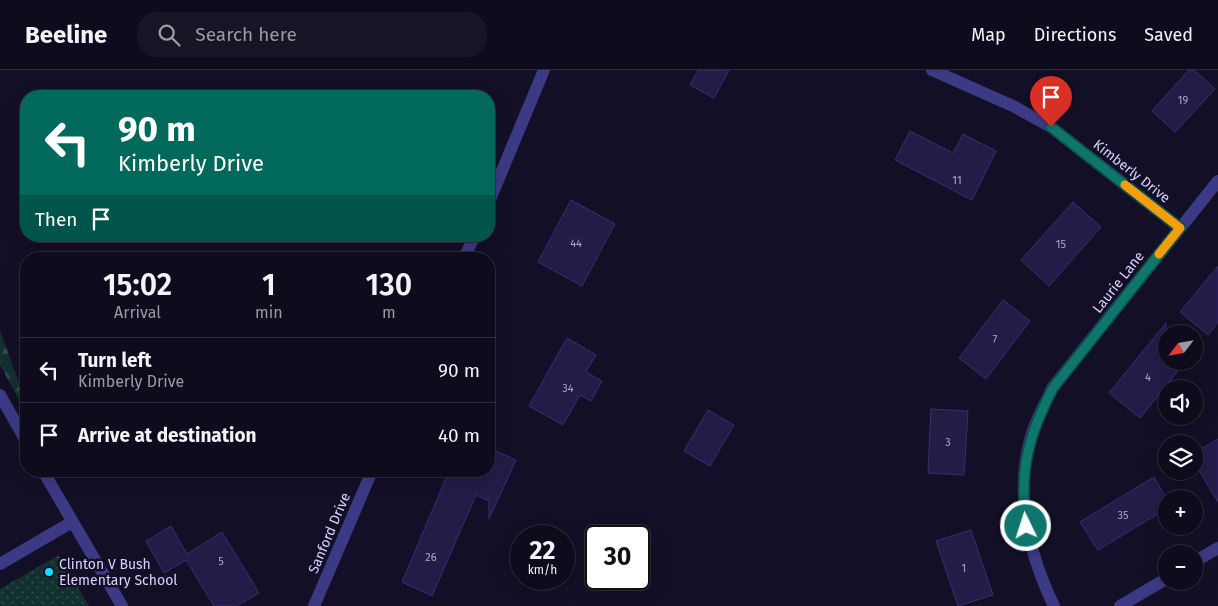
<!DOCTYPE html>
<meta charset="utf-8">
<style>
:root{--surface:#0e0b1c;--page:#171425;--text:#f1f3f6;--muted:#9b9ba3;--line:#2e2b3b}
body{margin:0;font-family:"Fira Sans",sans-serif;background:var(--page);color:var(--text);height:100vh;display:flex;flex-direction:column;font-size:19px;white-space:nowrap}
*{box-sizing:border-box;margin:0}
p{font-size:16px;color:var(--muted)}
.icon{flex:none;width:28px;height:28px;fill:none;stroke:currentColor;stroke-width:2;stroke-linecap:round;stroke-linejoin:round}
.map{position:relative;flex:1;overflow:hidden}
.sheet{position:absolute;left:20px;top:182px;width:475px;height:225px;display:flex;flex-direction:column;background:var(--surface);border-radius:20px;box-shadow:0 5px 20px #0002,0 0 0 1px var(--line)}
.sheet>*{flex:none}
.guide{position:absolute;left:20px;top:20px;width:475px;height:152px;border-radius:20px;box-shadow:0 5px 20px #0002,0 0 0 1px var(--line);background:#00695c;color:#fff;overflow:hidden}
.needle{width:32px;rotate:239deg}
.buttons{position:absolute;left:1158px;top:255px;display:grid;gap:10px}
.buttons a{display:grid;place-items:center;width:45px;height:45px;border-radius:50%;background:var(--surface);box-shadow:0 5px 20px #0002,0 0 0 1px var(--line);font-size:25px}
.speed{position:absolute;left:510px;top:455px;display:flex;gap:10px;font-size:25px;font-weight:700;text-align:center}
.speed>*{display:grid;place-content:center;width:65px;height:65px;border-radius:50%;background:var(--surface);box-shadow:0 5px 20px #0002,0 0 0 1px var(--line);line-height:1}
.speed small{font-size:12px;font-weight:400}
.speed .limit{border:2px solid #111;border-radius:8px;background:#fff;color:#111}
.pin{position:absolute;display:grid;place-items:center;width:42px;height:42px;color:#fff;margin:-51px -21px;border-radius:50% 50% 50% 0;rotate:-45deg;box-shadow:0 0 5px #0007}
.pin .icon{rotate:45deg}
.me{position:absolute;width:55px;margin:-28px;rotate:356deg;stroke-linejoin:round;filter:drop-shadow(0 0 4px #0008)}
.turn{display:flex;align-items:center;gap:18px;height:105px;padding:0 15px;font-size:22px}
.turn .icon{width:65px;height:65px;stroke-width:2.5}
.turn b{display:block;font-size:35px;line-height:42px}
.then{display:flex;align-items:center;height:48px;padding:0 15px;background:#0003;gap:10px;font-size:19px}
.eta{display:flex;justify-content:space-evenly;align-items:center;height:85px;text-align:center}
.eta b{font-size:30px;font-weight:600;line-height:35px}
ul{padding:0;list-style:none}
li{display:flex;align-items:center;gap:15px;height:65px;padding:0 15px;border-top:1px solid var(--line)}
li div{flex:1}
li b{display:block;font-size:19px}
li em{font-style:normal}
header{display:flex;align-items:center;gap:30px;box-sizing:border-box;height:70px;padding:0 25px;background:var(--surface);border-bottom:1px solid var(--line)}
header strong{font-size:24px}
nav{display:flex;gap:28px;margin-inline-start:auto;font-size:18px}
.search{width:350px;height:45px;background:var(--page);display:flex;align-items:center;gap:12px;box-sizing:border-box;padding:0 18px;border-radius:20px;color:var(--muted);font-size:19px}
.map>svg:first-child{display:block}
</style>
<header>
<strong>Beeline</strong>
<div class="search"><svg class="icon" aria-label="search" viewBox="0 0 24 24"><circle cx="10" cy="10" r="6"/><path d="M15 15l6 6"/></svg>Search here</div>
<nav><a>Map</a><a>Directions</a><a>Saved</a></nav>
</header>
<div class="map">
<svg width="1218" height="536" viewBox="0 0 1218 536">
<defs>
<pattern id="grass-dots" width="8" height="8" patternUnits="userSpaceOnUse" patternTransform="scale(1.25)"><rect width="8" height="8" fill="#12302f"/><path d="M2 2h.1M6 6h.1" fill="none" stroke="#344d4e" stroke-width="1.8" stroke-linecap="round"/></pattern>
<pattern id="forest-firs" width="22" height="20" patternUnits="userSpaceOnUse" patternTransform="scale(1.25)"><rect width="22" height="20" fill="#12302f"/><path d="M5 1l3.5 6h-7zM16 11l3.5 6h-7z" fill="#344d4e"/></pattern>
</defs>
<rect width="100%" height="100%" fill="#130f26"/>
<polygon fill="url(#grass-dots)" points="59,485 89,536 0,536 0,519"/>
<polygon fill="url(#forest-firs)" points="0,261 26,331 26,342 0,295"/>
<g fill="#241b47" stroke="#3b2d73">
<polygon points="698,0 729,0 714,28 690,15"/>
<polygon points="1189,0 1194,0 1215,19 1175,62 1152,41"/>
<polygon points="910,61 953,83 963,64 996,81 972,130 895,90"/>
<polygon points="571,130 615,154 582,216 538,192"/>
<polygon points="1073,132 1101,157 1049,216 1021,190"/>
<polygon points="1218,196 1218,252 1208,265 1180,242"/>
<polygon points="1003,230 1030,251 986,309 959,288"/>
<polygon points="1166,253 1166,291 1186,291 1140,348 1109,323"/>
<polygon points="567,268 596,285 586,302 602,311 591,331 580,325 563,355 529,336"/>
<polygon points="931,339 968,341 964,405 928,403"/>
<polygon points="708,340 734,355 710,396 684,381"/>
<polygon points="1218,369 1218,432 1194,392 1194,383"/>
<polygon points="489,378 516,390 489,449 489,431 476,425 432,526 402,512 449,401 489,401"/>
<polygon points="1154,407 1166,428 1166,439 1098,480 1080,452"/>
<polygon points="171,456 187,484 222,462 259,523 237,536 214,536 186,490 164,503 146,471"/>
<polygon points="971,460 993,525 958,536 936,471"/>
</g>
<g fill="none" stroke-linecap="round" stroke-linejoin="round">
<g stroke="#3d3a85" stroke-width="12">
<polyline points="932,0 1013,36 1051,57 1180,158"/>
<polyline points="489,132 544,0"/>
<polyline points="464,189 474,166"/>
<polyline points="0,325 26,371"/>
<polyline points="43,401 122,536"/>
<polyline points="1194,492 1218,478"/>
<polyline points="0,494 72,452"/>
<polyline points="314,536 372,401"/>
<path d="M1054,536c-28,-58 -43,-126 -16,-188 4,-10 10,-20 15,-31l165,-206"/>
<polyline points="1120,536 1166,509"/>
</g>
</g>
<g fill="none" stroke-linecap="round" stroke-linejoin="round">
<g stroke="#0a4d48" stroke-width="12">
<path id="route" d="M1026,456c-1,-13 -3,-26 -2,-39 0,-36 13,-68 29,-99l127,-160 -129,-101"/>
</g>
<use href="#route" stroke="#0f766e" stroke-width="9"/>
<polyline stroke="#f59e0b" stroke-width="9" points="1125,115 1180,158 1159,184"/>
</g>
<circle fill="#00e5ff" stroke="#130f26" stroke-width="2" cx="49" cy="502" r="5"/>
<g text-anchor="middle" stroke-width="5" stroke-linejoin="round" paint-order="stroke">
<g font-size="11" fill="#aca6d1">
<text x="1183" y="34">19</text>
<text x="957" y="114">11</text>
<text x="576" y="177">44</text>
<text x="1061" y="178">15</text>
<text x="995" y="273">7</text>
<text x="1148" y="311">4</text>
<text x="568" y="322">34</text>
<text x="948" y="376">3</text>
<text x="1123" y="449">35</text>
<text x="431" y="491">26</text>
<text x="221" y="495">5</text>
<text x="964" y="502">1</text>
</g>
<g font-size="14" fill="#d9d4ff" stroke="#130f26">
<text transform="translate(1132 101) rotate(38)" y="5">Kimberly Drive</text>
<text transform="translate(1118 212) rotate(-52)" y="5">Laurie Lane</text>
<text transform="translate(329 463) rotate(-67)" y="5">Sanford Drive</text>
</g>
<g font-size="14" fill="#d9d4ff" stroke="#130f26" text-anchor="start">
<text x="59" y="499">Clinton V Bush<tspan x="59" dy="16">Elementary School</tspan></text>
</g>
</g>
</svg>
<div class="buttons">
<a><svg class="needle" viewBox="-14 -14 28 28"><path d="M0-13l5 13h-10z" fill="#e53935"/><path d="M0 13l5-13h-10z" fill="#9b9ba3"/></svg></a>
<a><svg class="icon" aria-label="sound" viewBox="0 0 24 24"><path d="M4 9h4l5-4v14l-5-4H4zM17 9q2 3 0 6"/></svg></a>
<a><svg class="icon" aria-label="layers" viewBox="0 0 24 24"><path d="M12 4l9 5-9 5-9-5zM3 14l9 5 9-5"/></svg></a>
<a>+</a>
<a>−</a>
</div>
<div class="speed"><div>22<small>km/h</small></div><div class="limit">30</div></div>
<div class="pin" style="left:1051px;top:57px;background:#d93025"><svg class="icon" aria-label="arrive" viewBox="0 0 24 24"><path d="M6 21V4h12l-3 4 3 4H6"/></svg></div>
<svg class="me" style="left:1026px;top:456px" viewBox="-20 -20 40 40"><circle r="17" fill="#0f766e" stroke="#fff" stroke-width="3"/><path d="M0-11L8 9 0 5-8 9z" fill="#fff"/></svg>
<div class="guide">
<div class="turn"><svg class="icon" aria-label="left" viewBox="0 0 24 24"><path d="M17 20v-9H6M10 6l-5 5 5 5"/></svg><div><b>90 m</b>Kimberly Drive</div></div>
<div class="then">Then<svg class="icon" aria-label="arrive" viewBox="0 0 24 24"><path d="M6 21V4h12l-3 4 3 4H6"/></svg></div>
</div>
<section class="sheet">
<div class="eta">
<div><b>15:02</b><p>Arrival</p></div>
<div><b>1</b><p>min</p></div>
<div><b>130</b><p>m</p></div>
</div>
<ul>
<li><svg class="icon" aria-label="left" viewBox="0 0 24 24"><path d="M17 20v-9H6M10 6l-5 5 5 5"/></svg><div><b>Turn left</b><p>Kimberly Drive</p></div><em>90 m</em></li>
<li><svg class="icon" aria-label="arrive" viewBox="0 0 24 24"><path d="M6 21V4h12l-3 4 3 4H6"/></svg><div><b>Arrive at destination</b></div><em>40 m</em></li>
</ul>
</section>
</div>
